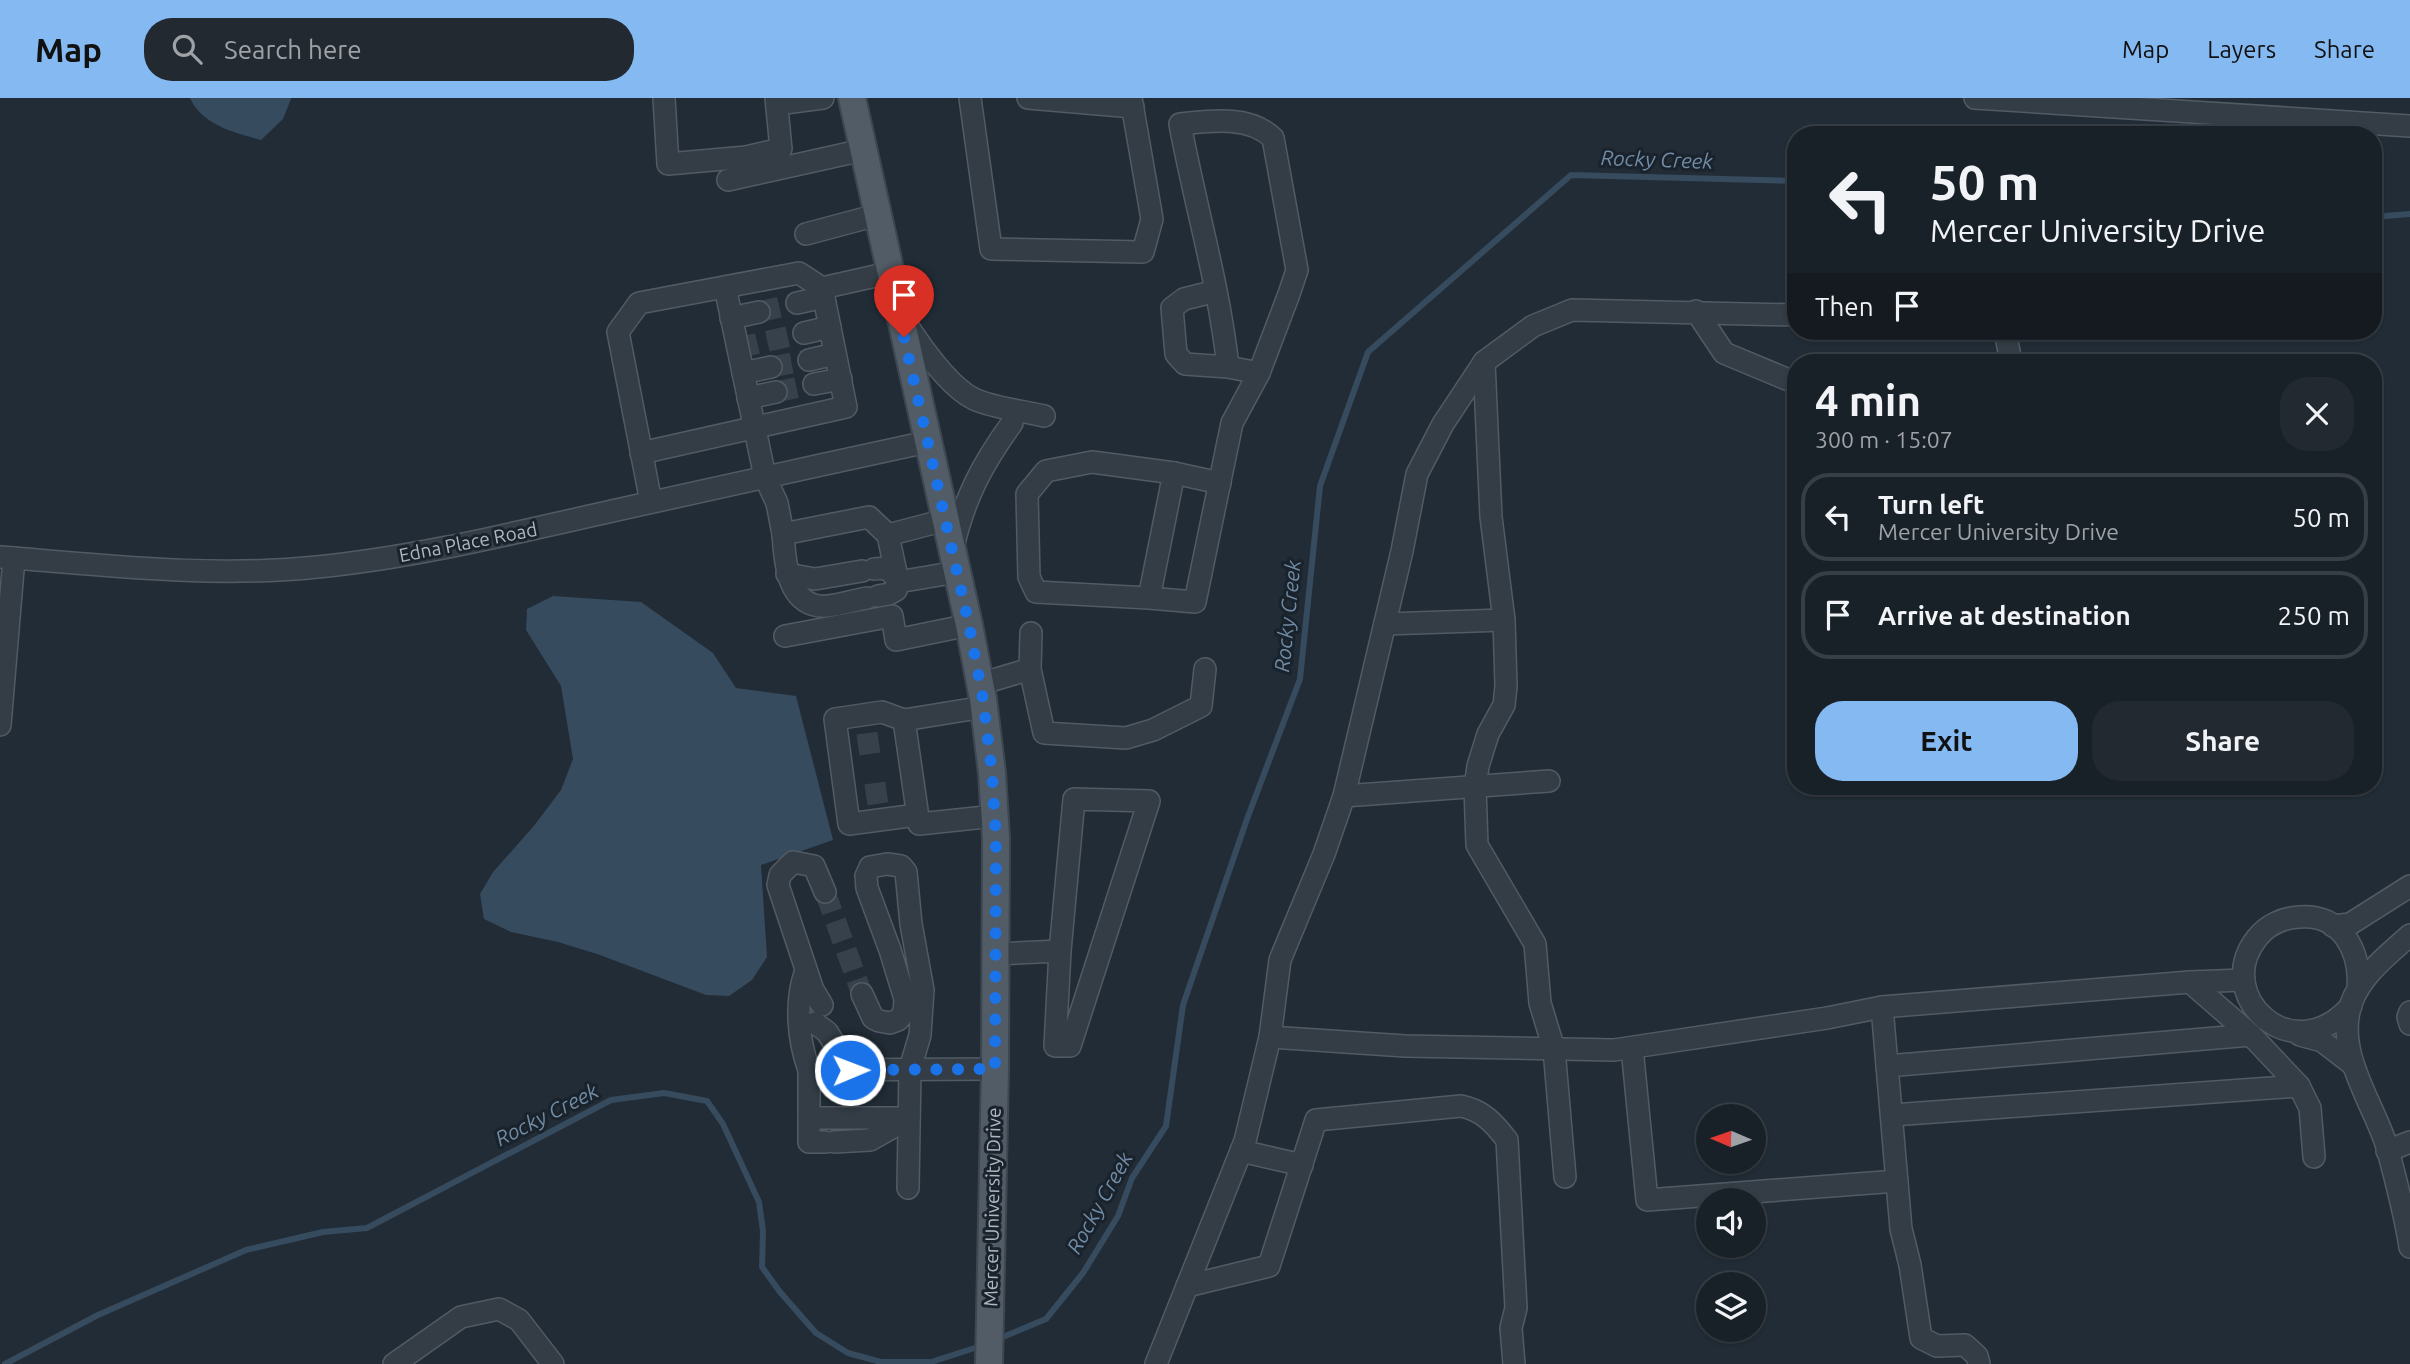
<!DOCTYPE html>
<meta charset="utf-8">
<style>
:root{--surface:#192128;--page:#222930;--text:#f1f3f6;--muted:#9fa3a8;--line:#373e45;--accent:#85b9f2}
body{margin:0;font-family:Ubuntu,sans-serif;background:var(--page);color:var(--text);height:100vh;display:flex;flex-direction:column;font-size:26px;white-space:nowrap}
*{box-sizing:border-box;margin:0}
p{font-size:23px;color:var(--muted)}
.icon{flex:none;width:38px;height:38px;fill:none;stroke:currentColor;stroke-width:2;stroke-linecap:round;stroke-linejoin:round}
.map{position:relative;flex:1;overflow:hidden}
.sheet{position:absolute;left:1787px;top:256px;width:595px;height:441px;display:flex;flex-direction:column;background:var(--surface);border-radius:28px;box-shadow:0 2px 5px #0004,0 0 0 2px var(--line)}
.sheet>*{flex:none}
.hud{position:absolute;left:1787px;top:28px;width:595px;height:214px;border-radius:28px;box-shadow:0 2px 5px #0004,0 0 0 2px var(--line);background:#192128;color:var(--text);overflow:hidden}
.needle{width:46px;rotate:272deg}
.buttons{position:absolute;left:1696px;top:1006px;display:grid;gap:14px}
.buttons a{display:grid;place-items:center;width:70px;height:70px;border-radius:50%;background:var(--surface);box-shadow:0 2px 5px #0004,0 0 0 2px var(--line);font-size:35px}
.pin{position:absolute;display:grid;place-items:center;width:60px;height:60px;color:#fff;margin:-72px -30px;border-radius:50% 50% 50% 0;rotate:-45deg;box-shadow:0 0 7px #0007}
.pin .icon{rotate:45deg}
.me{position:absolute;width:77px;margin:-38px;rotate:89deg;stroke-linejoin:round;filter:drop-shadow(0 0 5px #0008)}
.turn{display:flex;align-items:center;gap:24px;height:147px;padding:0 28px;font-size:32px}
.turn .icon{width:91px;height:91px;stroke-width:2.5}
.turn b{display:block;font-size:49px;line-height:60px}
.then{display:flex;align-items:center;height:66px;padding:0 28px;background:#0003;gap:14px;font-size:26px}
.round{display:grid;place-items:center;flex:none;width:74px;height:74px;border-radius:28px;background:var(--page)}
.summary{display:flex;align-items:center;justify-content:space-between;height:119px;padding:0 28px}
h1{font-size:42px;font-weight:600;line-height:52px}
.action{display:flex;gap:14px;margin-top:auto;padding:14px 28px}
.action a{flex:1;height:80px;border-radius:28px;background:var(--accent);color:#111;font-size:28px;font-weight:600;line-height:80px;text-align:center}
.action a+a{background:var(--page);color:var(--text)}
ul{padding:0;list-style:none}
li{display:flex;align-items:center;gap:21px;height:88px;margin:0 14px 10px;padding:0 14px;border:4px solid var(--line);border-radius:28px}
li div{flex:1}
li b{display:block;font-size:26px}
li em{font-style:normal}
header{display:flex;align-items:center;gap:42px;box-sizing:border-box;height:98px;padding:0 35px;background:var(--accent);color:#111}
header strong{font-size:33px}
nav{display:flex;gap:38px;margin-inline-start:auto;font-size:24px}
.search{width:490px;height:63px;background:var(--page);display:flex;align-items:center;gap:18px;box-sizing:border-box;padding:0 24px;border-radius:28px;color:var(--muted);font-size:26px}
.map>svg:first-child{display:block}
</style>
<header>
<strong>Map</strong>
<div class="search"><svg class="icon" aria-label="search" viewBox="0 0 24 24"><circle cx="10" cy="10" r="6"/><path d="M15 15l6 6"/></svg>Search here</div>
<nav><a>Map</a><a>Layers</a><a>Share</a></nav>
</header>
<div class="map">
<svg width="2410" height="1266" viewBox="0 0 2410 1266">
<rect width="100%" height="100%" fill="#212c36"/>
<g fill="#374b5e">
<path d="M190,0h101v1l-8,20 -22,21c-26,-7 -59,-15 -71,-42z"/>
<polygon points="553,498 641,504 713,555 736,590 796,598 833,742 761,767 767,859 752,882 729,898 706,897 600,857 558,844 511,834 484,821 480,796 493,774 533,729 561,692 573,661 561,588 526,532 527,511"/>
</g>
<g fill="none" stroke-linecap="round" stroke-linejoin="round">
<g stroke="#374b5e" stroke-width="6">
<polyline points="2373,119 2410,116"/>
<polyline points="998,1241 1046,1221 1083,1175 1118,1118 1132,1080 1166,1028 1183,907 1247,721 1300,581 1320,388 1368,254 1571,77 1796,83"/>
<polyline points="5,1266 98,1217 246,1152 323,1134 367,1130 611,1002 664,995 707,1003 723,1026 759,1104 763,1133 762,1169 780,1194 816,1235 848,1255 881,1264 931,1264 981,1248"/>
</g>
<g stroke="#36414b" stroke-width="21" stroke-dasharray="21 10" stroke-linecap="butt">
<polyline points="759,214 797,205"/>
<polyline points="737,250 804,235"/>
<polyline points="771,269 809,262"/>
<polyline points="776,294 814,286"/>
<polyline points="858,647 886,643"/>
<polyline points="866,697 893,693"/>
<polyline points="825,794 862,896"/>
</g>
<g stroke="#525b64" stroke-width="24">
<g id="minor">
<polyline points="664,0 668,66 746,59 781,51 776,0"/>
<polyline points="970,0 991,151 1143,154 1152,121 1131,0"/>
<polyline points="1028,0 1133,9"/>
<polyline points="1975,0 2410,28"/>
<polyline points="777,6 823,0"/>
<polyline points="728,82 863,52"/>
<polyline points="806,136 877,117"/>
<polyline points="725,189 765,379 777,405 783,436 869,419 888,437 898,484 896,492 889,496 878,498"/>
<path d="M1216,193l-32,8 -12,9 4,46 9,10 43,3 31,6 30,-79 8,-24 -24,-132c-24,-23 -62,-17 -93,-14 15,81 39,160 48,243"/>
<polyline points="797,205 824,199"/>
<polyline points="1696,213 1724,255 1796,285"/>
<polyline points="731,220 759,214"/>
<path d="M905,224c15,23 44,65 69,77 19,9 50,12 70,17"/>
<polyline points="2005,233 2011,264"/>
<polyline points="804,235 830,229"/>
<polyline points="809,262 835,256"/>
<polyline points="1484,264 1491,419 1504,522 1506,588 1504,607 1488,636 1478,668 1475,689 1477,747 1535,846 1540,905 1554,951 1565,1079"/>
<polyline points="743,275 771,269"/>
<polyline points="814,286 841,281"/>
<polyline points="748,300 776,294"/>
<polyline points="641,355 846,309 822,190"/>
<polyline points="1174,375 1220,385"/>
<polyline points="651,404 618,234 639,205 799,175 822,190 889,175"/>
<path d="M783,436c2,25 3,67 36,72 11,2 35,-6 48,-8"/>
<polyline points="888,437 945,422"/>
<path d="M953,450c11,-50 30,-85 59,-125"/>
<path d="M0,459c105,8 211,21 317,10 100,-10 197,-34 295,-56 105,-24 210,-46 315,-69"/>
<path d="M874,471c13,-2 17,1 24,13l59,-10"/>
<polyline points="787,476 815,481 862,473"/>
<polyline points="1149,500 1036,494 1029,479 1027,396 1046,373 1092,364 1174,375 1149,500 1195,504 1232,325 1259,275"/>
<polyline points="1385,526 1504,522"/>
<polyline points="785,538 892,518 896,542 969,527"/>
<polyline points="1030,571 1044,635 1126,640 1153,632 1201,608 1205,571"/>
<polyline points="980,586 1030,571 1031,535"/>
<polyline points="984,609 904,622 919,726 995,718"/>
<polyline points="904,622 882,614 835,621 849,726 917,717"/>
<polyline points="0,627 14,460"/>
<polyline points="1344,698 1549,683"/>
<polyline points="2333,828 2350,826 2410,788"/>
<path d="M2410,837c-22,20 -49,40 -59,69 -16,49 22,98 36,143 9,33 18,67 23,100"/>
<polyline points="996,856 1060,853 1055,948 1070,948 1149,703 1074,701 1060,853"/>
<path d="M805,875c-10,30 -7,67 4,97"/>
<polyline points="2190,884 2244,882"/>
<polyline points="862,896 873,920 879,923 890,925 898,922 904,915 905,901 890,852 867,790 866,778 870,769 887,766 901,768 906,774 911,826 923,892 920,937 910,971 908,1090"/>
<polyline points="822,907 813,892 778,787 780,777 793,764 814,768 825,794"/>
<path d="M2351,908c-58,66 -140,-10 -94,-68 10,-13 26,-20 42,-21 43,-4 62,35 59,72"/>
<polyline points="1882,909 1901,1131 1910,1167 1921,1240 1937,1248 1965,1247 1977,1258 1979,1266"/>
<polyline points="2410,914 2408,919 2410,926"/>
<polyline points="815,925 827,934 851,972"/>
<polyline points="2300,937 2322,943 2352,966"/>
<polyline points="1270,939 1405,948 1614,952 1827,920 1882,909 2190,884 2251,937 2299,988"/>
<polyline points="1632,950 1647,1102 1897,1083"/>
<polyline points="1887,968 2251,937"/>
<polyline points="1892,1017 2299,988 2310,1010 2314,1059"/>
<polyline points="809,1020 909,1020"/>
<polyline points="825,1044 809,1044 809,972 995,971"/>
<polyline points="834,1044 870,1042 909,1020"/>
<polyline points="1241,1053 1302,1067"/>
<polyline points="2387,1053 2410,1044"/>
<path d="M1187,1188l82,-20 47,-146 145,-14c21,4 33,17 46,34l9,168 -5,20 3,36"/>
<polyline points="394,1266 461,1219 499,1211 519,1222 553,1266"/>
<polyline points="1156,1266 1245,1043 1270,939 1280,862 1324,756 1344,698 1402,453 1417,376 1443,326 1484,264 1533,228 1572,212 1796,217"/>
</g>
</g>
<g stroke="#3e4650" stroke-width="30">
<polyline id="major" points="852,0 969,527 983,601 992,675 996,741 995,971 989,1266"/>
</g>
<use href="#minor" stroke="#343d46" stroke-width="21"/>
<use href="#major" stroke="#525c66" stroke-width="26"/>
</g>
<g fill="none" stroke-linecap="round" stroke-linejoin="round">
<polyline stroke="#1a73e8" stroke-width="12" stroke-dasharray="0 21.6" points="850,972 995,971 996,741 992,675 983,601 969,527 904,239"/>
</g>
<g text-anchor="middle" stroke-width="6" stroke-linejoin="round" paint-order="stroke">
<g font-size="19" fill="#aeb8c3" stroke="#1a222b">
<text transform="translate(468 444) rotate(-11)" y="7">Edna Place Road</text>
<text transform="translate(992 1109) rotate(-89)" y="7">Mercer University Drive</text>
</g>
<g font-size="21" font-style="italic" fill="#708ca6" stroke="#1a222b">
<text transform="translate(1657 62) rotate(2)" y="7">Rocky Creek</text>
<text transform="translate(1288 518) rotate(-84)" y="7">Rocky Creek</text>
<text transform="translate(547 1017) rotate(-27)" y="7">Rocky Creek</text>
<text transform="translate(1100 1105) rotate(-61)" y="7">Rocky Creek</text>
</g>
</g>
</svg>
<div class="buttons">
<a><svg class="needle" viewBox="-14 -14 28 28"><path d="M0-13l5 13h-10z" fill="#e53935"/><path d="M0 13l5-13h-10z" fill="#9fa3a8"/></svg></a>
<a><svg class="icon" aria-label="sound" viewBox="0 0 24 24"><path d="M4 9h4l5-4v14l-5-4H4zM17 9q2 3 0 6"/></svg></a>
<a><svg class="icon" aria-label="layers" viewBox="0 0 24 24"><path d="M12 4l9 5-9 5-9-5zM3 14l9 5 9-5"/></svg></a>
</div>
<div class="pin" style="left:904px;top:239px;background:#d93025"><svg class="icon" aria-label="arrive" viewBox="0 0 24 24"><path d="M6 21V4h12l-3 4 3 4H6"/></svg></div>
<svg class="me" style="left:850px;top:972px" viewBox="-20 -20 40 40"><circle r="17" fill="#1a73e8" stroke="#fff" stroke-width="3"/><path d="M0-11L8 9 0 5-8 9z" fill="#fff"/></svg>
<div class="hud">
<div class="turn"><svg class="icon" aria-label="left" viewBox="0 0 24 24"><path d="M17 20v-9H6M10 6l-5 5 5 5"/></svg><div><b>50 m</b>Mercer University Drive</div></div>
<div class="then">Then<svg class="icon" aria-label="arrive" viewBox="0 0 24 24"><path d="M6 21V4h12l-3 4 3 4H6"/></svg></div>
</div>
<section class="sheet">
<div class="summary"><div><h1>4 min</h1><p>300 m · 15:07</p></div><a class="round"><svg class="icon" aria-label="close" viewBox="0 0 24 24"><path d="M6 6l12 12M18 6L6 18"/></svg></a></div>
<ul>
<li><svg class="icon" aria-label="left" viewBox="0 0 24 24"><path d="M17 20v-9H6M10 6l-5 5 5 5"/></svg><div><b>Turn left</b><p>Mercer University Drive</p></div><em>50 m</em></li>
<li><svg class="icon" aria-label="arrive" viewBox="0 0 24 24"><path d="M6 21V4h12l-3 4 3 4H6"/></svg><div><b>Arrive at destination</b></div><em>250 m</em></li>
</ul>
<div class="action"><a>Exit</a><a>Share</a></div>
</section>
</div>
